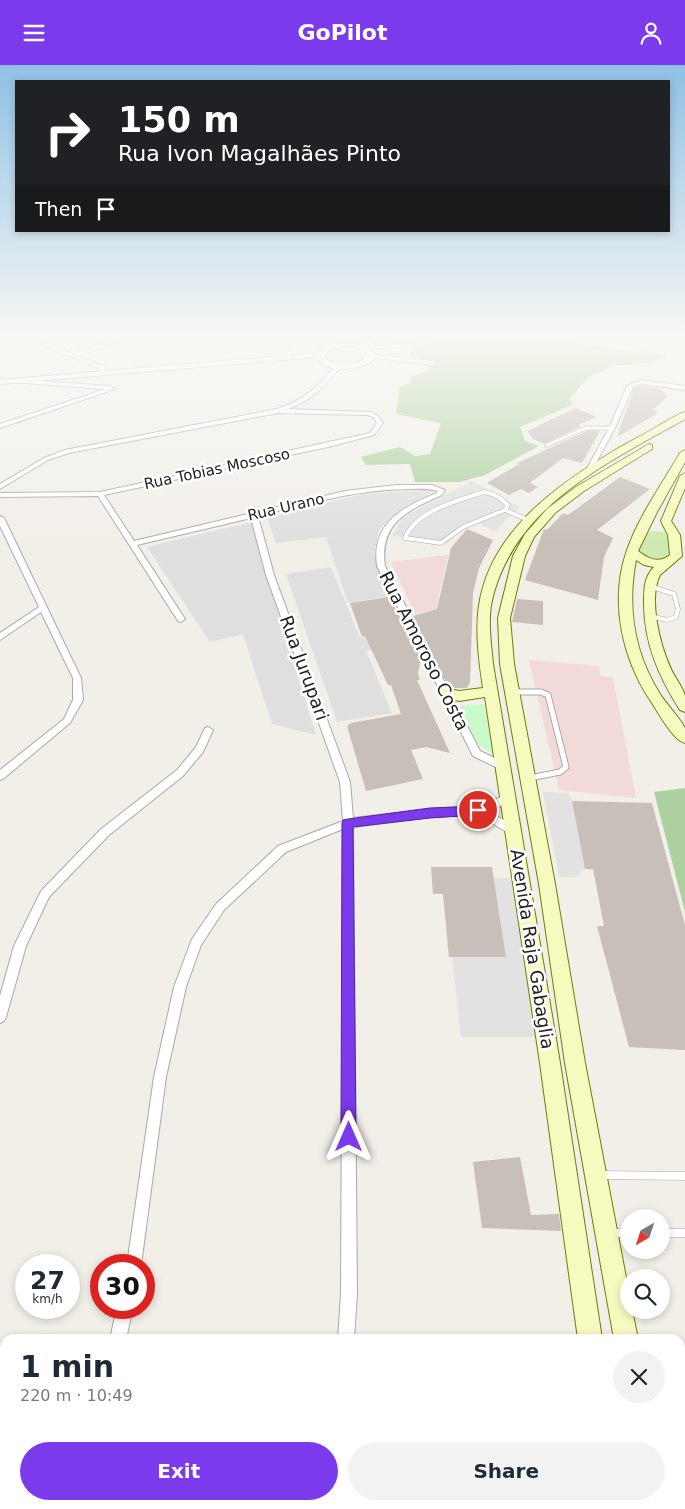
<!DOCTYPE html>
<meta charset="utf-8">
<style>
:root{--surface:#fff;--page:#f2f2f3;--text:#1f2937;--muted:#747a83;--accent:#7c3aed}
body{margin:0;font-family:"DejaVu Sans",sans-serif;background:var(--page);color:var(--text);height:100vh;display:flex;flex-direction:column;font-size:19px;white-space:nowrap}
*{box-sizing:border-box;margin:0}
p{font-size:16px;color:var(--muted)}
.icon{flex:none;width:28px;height:28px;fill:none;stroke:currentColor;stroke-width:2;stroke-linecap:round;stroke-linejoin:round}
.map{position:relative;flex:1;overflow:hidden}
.panel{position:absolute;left:0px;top:1269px;width:685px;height:176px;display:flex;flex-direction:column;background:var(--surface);border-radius:15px 15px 0 0;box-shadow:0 2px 8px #0003}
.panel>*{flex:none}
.guide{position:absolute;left:15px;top:15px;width:655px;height:152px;border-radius:0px;box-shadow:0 2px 8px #0003;background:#202124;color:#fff;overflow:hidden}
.needle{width:32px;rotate:219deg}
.controls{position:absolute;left:620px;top:1144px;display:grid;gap:10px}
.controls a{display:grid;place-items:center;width:50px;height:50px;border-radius:50%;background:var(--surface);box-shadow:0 2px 8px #0003;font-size:25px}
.speed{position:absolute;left:15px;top:1189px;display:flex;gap:10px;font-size:25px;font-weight:700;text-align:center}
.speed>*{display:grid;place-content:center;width:65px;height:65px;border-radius:50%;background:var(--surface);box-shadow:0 2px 8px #0003;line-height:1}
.speed small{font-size:12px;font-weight:400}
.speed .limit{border:8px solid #d22;background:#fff;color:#111}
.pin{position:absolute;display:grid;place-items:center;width:42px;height:42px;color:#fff;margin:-21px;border:2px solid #fff;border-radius:50%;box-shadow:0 1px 5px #0007}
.me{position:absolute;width:55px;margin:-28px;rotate:0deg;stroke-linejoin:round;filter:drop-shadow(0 0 4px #0008)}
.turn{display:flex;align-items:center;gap:18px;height:105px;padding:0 20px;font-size:22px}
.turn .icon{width:65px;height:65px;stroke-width:2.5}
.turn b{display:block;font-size:35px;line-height:42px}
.then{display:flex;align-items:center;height:48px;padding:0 20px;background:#0003;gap:10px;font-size:19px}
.round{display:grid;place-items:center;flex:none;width:52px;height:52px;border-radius:26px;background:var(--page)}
.head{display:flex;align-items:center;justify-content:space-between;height:85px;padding:0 20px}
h1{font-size:30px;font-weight:800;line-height:38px}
.action{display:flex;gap:10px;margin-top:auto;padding:10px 20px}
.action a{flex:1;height:58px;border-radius:30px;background:var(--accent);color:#fff;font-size:20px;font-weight:800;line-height:58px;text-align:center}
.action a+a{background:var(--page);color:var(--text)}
header{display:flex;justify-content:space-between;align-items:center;height:65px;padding:0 20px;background:var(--accent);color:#fff;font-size:22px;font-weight:800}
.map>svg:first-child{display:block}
</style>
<header><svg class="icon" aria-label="menu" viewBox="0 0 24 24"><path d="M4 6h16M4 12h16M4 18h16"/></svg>GoPilot<svg class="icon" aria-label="person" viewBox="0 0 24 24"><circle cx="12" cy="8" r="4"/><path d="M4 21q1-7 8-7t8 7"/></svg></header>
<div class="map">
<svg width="685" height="1444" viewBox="0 0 685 1444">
<rect width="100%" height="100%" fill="#f2efe9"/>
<g fill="#e0dfdf">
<polygon points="424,425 434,427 408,440 389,454 379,465 374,489 390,531 348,538 326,472 276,478 267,453 363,429"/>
<polygon points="251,457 285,569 316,670 272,659 243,569 210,577 147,482"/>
<polygon points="331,502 360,573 404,566 410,578 366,586 392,648 337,657 286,509"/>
</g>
<g fill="#f2dad9">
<polygon points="448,490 436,544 415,549 391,497"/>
<polygon points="529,595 599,601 600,611 613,612 636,733 559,725"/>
</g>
<path fill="#cdebb0" d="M652,466l11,1 7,6 -1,17 -4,5c-10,2 -21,-1 -26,-10l9,-17z"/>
<g fill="#add19e">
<polygon points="467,274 543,274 669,290 649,298 613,301 588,313 569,334 574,339 520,362 525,376 539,381 485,410 460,417 415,417 410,399 366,400 361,392 400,382 415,391 430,389 441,358 396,349 400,322 410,318 411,312 430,305 430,294 410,292 412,284 417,280"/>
<polygon points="685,723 685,847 654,727"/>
</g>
<g fill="#c8facc">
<path d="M347,282l14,5 1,5c-10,8 -27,8 -36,-1l4,-7z"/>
<polygon points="484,639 493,689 477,678 458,641"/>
</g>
<g fill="#e2e2e2">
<polygon points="472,416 520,442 495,466 479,459 455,465 448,478 392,471 403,452"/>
<polygon points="543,727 568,728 572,736 585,804 575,812 559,812"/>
<polygon points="494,813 513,813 539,972 461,972 452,892 506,892"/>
</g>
<g fill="#c7bfb8">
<polygon points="641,321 656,323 664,327 667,332 654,344 658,348 617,372 634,323"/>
<polygon points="576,343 596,352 578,360 582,361 544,379 533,374 527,366"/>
<polygon points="587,366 600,366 582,398 563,393 530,418 538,422 529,428 521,424 509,430 487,418 519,399 517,398"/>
<polygon points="620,412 650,424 597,465 613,473 604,492 598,535 525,515 544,464 547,465 563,448 568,450"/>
<polygon points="467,464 493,475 479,503 473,528 470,617 467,623 454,623 448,621 413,551 437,544 451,483"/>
<polygon points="389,532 421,592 418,609 420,615 417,615 450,688 426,682 411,685 423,714 366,726 347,661 351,658 401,649 391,620 388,620 365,571 362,572 350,538"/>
<polygon points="517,534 543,536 543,560 512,557"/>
<polygon points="572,736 652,738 685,860 685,985 629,982 597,861 604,861 593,804 585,804"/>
<polygon points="431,802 492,802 506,892 449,892 443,829 433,829"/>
<polygon points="520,1092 531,1150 559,1149 561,1166 482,1163 473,1097"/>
</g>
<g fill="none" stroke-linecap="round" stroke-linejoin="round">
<g stroke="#a9a9a9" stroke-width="4.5">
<g id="service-far3">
<polyline points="308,278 327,277 335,280"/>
<polyline points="286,280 291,292"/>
<polyline points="365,284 457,274"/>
<polyline points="547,380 586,363 612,363"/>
</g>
</g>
<g stroke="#a9a9a9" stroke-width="5">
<g id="service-far2">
<path d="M484,427c10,1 17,6 24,13l-3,5 -42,17 -22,16 -36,-5c12,-28 52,-37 79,-46z"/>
<polyline points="505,445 528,455"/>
<polyline points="650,551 667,555 676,552 678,544 674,529 652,522"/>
</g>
</g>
<g stroke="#a9a9a9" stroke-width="7">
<polyline id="service-far1" points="512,627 541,627 548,630 566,702 560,707 530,713"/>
</g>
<g stroke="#a9a9a9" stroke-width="9">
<g id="service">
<polyline points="601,1110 685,1111"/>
<polyline points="612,1168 629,1168"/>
<polyline points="661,1168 685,1168"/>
</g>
</g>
<g stroke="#a9a9a9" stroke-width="2">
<g id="minor">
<polygon points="25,274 34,274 73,289 115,274 124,274 78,291 104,301 106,308 103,310 100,308 99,303"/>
<polygon points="392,274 371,278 359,283 356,281 370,274"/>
<polygon points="371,289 433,296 436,298 433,300 369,292 369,290"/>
<path d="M336,300l5,1c-15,20 -29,34 -53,43l83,3 7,4 5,7 -9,12 -46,12 -224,48 30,46 211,-50 51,-6h36l13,5 -3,5c-34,15 -63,28 -57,71l95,185 25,12 2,3 -5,4 -29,-14 -96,-190c-6,-43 25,-59 60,-73v-2c-8,-3 -18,-2 -27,-2 -52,0 -102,15 -152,27l16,59 76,207 3,36 77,-9 48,-3 13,-4 15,-8 4,1 1,3c-5,7 -15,10 -23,13l28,16 1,3 -1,3h-8l-31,-19 -47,3 -77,10 4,467 -3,45h-16l3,-45 2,-465 -57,23 -62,58 -23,35 -15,42 -20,90 -25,188h-14l27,-188 20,-90 18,-48 24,-35 62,-58 65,-25 -3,-39 -74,-207 -15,-57 -114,27 48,74 -4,3 -3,-1 -80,-125 -98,1v-4l100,-1 270,-59 7,-10 -3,-5 -6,-3 -90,-2 -209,40 -21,7 -48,29v-5l44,-26 21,-8 212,-41c28,-10 40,-21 59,-44z"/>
<polygon points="12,314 111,321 115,324 0,363 0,359 105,324 10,317 10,315"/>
<polygon points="641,315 685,321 685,325 641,319 633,322 615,363 591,407 586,408 585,407 609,363 627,321"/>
<polygon points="0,451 4,453 81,613 83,635 70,658 3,714 0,715 0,705 64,654 73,635 73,613 41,547 0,575 0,568 39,542 0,461"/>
<polygon points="208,662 213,665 203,687 183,711 109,770 49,832 26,881 6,952 4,956 0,958 0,931 14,881 41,826 101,764 177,705 196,682 205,663"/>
<polygon points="117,1242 133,1242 126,1274 110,1274"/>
<polygon points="56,1440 74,1440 72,1444 54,1444"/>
<polygon points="305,1440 323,1440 322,1444 304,1444"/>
</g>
</g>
<g stroke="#a9a9a9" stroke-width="2">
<path id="tertiary" d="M342,277l19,3 10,6 3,8c-12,11 -48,16 -57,-2l-317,27v-4l318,-27 7,-6zM342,281l15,2 9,5v5c-13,9 -28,8 -41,1l-1,-4 6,-5z"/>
</g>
<g stroke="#707d05" stroke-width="2">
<g id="secondary">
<path d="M685,347v7c-76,43 -168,85 -192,177 -6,22 -2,46 0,68l67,399 42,276h-24l-38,-276 -55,-366 -26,4 -19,-5 -2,-3 2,-3 5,-2 14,3 24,-3c-4,-27 -8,-56 -4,-83 11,-72 75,-118 133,-153 15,-9 31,-17 46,-26 9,-5 18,-11 27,-14z"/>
<polygon points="649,379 652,380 652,384 584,426 555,448 534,472 525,491 510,553 514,599 555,819 585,998 629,1228 629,1245 632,1245 638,1274 614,1274 565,998 539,819 500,599 498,553 513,491 525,469 547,444 576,422"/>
<path d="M685,385v12l-28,50 -19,39c11,8 20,13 32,4l-2,-20 -7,-14 19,-45 5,-3v15l-14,33 9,14 2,21 -22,19c-12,24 0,70 11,94 4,9 12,18 14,27 0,5 0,11 0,16l-5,-2c-21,-33 -36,-67 -36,-107 0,-14 0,-26 10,-36l-10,-2 -8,-5c-9,47 -2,93 24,134 5,8 22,27 25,34 0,4 0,11 0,15 -12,-3 -26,-29 -33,-40 -30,-44 -43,-102 -25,-153 12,-34 35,-66 53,-97z"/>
<rect x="598" y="1440" width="26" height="4"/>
<polygon points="635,1440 661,1440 662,1444 636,1444"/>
</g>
</g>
<use href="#service-far3" stroke="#fff" stroke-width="3"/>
<use href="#service-far2" stroke="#fff" stroke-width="4"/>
<use href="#service-far1" stroke="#fff" stroke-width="5"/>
<use href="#service" stroke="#fff" stroke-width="8"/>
<use href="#minor" fill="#fff" fill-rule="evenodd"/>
<use href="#tertiary" fill="#fff" fill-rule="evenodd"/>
<use href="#secondary" fill="#f7fabf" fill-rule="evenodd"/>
</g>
<linearGradient id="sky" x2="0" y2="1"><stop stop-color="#8fc0e4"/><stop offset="0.57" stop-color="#f9f8f5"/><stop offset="1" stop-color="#f9f8f5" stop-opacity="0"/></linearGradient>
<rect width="685" height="477" fill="url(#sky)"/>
<polygon fill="#7c3aed" stroke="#51269a" points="478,741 482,742 484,745 482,749 478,750 430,753 353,762 356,1072 354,1078 349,1080 343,1078 341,1072 342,758 343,755 348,754 430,743"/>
<g text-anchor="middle" stroke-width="5" stroke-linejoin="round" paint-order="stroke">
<g font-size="15" fill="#222" stroke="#fff">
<text transform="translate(217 404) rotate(-12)" y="5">Rua Tobias Moscoso</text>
<text transform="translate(286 442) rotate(-13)" y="5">Rua Urano</text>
</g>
<g font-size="18" fill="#222" stroke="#fff">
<text transform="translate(424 586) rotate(63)" y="6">Rua Amoroso Costa</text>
<text transform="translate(304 603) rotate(70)" y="6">Rua Jurupari</text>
<text transform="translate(532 884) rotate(81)" y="6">Avenida Raja Gabaglia</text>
</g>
</g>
</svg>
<div class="controls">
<a><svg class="needle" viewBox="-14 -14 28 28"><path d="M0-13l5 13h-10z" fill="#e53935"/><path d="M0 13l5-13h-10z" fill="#747a83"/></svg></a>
<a><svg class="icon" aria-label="search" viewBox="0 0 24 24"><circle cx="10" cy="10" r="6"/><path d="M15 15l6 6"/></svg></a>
</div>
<div class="speed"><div>27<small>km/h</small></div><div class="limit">30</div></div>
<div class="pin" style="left:478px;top:745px;background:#d93025"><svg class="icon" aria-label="arrive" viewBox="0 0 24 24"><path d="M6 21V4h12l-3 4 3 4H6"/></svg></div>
<svg class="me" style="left:349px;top:1072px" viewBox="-20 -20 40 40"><path d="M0-17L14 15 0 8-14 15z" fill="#7c3aed" stroke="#fff" stroke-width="4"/></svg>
<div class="guide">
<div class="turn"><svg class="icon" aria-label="right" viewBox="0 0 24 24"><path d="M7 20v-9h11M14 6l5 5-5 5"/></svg><div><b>150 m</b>Rua Ivon Magalhães Pinto</div></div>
<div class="then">Then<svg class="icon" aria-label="arrive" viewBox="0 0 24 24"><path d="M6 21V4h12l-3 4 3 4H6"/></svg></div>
</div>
<section class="panel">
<div class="head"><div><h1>1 min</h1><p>220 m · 10:49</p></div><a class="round"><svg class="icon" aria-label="close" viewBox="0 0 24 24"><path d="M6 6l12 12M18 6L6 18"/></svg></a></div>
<div class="action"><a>Exit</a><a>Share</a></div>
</section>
</div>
